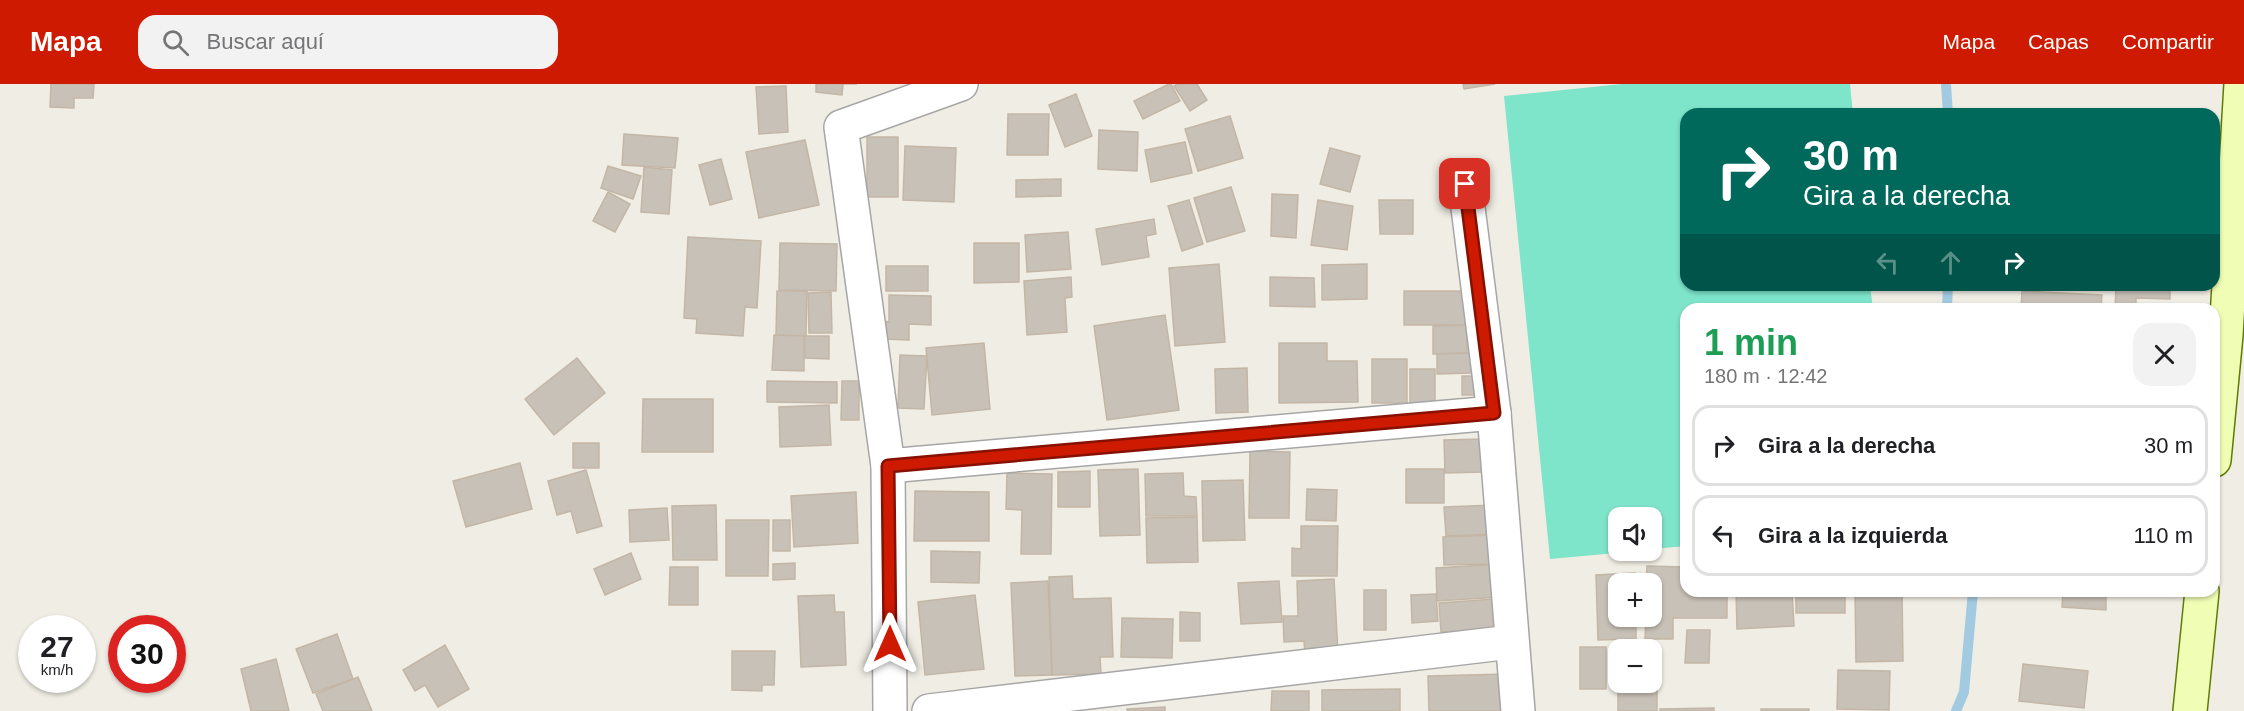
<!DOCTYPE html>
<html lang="es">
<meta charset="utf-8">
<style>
:root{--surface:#fff;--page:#f2f2f2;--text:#202124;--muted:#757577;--line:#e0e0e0;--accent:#ce1a00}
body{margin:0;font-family:Arial,sans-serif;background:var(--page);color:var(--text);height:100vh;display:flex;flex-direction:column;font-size:22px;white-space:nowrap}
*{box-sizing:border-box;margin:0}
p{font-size:20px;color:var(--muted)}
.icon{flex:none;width:33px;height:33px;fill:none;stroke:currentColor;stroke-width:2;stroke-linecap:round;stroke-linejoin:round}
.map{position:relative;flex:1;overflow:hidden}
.drawer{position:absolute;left:1680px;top:219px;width:540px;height:294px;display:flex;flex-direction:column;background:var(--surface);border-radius:18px;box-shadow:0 2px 4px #0004}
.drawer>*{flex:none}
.hud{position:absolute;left:1680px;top:24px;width:540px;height:183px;border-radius:18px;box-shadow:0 2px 4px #0004;background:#00695c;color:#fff;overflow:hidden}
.controls{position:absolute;left:1608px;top:423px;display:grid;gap:12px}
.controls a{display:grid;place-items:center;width:54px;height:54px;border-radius:12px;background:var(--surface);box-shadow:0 2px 4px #0004;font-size:30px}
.speed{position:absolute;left:18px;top:531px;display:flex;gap:12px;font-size:30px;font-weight:700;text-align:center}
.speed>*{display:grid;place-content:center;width:78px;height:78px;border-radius:50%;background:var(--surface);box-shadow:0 2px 4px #0004;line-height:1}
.speed small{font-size:15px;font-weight:400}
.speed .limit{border:9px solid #d22;background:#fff;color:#111}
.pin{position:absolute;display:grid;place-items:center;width:51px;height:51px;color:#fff;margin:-26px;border-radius:12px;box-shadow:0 3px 9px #0006}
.me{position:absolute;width:66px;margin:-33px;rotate:0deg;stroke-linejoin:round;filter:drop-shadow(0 0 4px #0008)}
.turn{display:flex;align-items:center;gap:21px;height:126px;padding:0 24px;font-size:27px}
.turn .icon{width:78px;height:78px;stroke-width:2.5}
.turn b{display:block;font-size:42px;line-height:51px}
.lanes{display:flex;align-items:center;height:57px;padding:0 24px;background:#0003;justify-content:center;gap:30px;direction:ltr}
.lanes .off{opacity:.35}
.round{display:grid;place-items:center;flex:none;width:63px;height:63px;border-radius:18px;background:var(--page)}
.overview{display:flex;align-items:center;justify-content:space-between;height:102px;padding:0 24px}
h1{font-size:36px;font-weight:600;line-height:45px;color:#1e9e55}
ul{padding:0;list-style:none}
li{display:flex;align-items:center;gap:18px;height:81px;margin:0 12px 9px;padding:0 12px;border:3px solid var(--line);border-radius:18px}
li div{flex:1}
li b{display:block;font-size:22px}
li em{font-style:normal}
header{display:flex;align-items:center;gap:36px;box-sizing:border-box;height:84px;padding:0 30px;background:var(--accent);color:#fff}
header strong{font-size:28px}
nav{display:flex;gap:33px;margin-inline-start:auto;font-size:21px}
.search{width:420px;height:54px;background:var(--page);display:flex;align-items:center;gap:15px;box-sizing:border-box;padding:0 21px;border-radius:18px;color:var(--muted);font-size:22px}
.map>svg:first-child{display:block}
</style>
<header>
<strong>Mapa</strong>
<div class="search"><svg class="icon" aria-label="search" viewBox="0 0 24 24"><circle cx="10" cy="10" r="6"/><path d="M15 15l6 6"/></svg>Buscar aquí</div>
<nav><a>Mapa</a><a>Capas</a><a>Compartir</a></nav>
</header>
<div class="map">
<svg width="2244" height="627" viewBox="0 0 2244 627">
<rect width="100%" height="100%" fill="#f0eee4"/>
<polygon fill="#7ee4ca" points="1622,0 1850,0 1853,30 1686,30 1686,201 1870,201 1873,225 1686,225 1686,462 1652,465 1652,434 1618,434 1618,466 1638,467 1550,475 1504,12"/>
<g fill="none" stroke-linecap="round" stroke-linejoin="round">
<g stroke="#a2cae1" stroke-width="10">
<polyline points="1946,0 1948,30"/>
<polyline points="1947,225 1948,201"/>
<polyline points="1956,627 1964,608 1973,507"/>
</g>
</g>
<g fill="#c8c1b7" stroke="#c3b6a6" stroke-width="1.5">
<polygon points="51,0 94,0 93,14 74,14 74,24 50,23"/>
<polygon points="816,0 857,0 843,0 842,11 816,8"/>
<polygon points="1169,0 1171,0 1180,17 1143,35 1134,17"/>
<polygon points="1177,0 1197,0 1207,16 1190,27 1174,2"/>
<polygon points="1463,0 1495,0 1464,5"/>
<polygon points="786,2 788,48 759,50 756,3"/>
<polygon points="1076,10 1092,52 1065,63 1049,21"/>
<polygon points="1008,30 1049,30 1048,71 1007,71"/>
<polygon points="1230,32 1243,74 1198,87 1185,45"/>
<polygon points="1099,46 1138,48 1137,87 1098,85"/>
<polygon points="624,50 678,54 675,84 622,81"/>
<rect x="867" y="53" width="31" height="60"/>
<polygon points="805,56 819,121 759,134 746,68"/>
<polygon points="1185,58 1192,89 1151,98 1145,66"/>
<polygon points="905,62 956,64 954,118 903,116"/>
<polygon points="1330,64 1360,72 1350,108 1320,100"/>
<polygon points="721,75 732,115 710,121 699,81"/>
<polygon points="608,82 641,92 633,115 601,104"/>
<polygon points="644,83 672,86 669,130 641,128"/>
<polygon points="1061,95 1061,112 1016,113 1016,96"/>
<polygon points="1231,103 1245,147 1207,158 1194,114"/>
<polygon points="608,108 630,120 615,148 593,137"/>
<polygon points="1272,110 1298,111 1296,154 1271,152"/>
<polygon points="1189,116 1203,160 1182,167 1168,122"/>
<polygon points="1318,116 1353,122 1347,166 1311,161"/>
<polygon points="1379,116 1413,116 1413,150 1380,150"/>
<polygon points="1154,135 1156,150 1146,152 1149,173 1102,181 1096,145"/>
<polygon points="1068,148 1071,185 1027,188 1025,151"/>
<polygon points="688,153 761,157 757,224 745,223 743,252 696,249 697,235 684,234"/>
<polygon points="780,159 837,160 836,207 779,206"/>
<polygon points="974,159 1019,159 1019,198 974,199"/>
<polygon points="1219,180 1225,258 1175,262 1169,184"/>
<polygon points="1367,180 1367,215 1322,216 1322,181"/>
<rect x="886" y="182" width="42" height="25"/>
<polygon points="1071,193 1072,213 1065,214 1067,248 1027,251 1024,197"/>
<polygon points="1270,193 1314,194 1315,223 1270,222"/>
<polygon points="2116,201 2170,201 2170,215 2136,214 2136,225 2115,225"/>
<polygon points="777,207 807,207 806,252 776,251"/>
<rect x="1404" y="207" width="67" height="34"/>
<polygon points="2022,207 2102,211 2101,225 2021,225"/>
<polygon points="831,208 832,249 809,249 808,209"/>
<polygon points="889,211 931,212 931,241 909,240 909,256 882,255 883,237 889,238"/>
<polygon points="1165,231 1179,326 1107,336 1094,242"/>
<polygon points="1467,241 1467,269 1433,270 1433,242"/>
<polygon points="774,251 804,252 804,287 772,286"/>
<polygon points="805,252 829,252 829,275 805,274"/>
<polygon points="984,259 990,325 932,331 926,264"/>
<polygon points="1279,259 1327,259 1327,277 1357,277 1358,318 1279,319"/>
<polygon points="1472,269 1472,289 1437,290 1437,270"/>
<polygon points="900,271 927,272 924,325 898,324"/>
<polygon points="577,274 605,309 554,351 525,315"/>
<rect x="1372" y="275" width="35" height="44"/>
<polygon points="1247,284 1248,328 1216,329 1215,285"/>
<rect x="1410" y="285" width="25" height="34"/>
<polygon points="1462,292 1480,292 1481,311 1462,311"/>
<polygon points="767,297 837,298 837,319 767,318"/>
<polygon points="842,297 859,297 859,336 841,336"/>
<polygon points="643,315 713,315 713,368 642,368"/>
<polygon points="829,321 831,361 780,363 779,323"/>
<polygon points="1482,355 1483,388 1445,389 1444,356"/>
<rect x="573" y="359" width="26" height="25"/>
<polygon points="1250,367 1290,368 1289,434 1249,434"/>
<polygon points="520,379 532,425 466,443 453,397"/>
<polygon points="1138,385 1140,451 1100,452 1098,386"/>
<rect x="1406" y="385" width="38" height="34"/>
<polygon points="586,386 602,442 577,449 571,427 557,431 548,397"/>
<polygon points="1090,387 1090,423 1058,423 1058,388"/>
<polygon points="1007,389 1052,390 1051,470 1021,470 1022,426 1006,425"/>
<polygon points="1183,389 1184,412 1196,413 1197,432 1146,432 1145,390"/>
<polygon points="1243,396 1245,456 1203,457 1202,397"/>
<polygon points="1307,405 1337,406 1336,437 1306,436"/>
<polygon points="915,407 989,408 989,457 914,457"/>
<polygon points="856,408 858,459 794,463 791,412"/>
<polygon points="716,421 717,476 673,476 672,422"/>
<polygon points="1495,421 1496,450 1446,452 1444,423"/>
<polygon points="667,424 669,456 630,458 629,426"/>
<polygon points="1197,433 1198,478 1147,479 1146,434"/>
<polygon points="726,436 769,436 768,492 726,492"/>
<rect x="773" y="436" width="17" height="31"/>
<polygon points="1301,442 1338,442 1337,492 1292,492 1292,464 1301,465"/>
<polygon points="1494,451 1494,480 1444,481 1443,453"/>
<polygon points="931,467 980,468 979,499 931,498"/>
<polygon points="631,469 641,495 605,511 594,485"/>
<polygon points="795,479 795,495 773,496 773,480"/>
<polygon points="1499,480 1501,513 1437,517 1436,484"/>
<polygon points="1647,482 1686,483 1686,507 1727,507 1727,534 1673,534 1673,555 1645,555 1646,532 1652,532 1652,500 1646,500"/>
<polygon points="670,483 698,483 698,521 669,521"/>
<polygon points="1635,489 1635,500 1618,500 1618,532 1636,532 1636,555 1598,556 1596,491"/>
<polygon points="1072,492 1073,515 1111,514 1113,573 1100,573 1101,590 1052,591 1049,493"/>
<polygon points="1334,495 1338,569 1305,570 1304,557 1284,558 1283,532 1298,532 1297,497"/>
<polygon points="1048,497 1052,591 1015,592 1011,499"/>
<polygon points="1279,497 1282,538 1241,540 1238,499"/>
<rect x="1364" y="506" width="22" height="40"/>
<polygon points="1736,507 1792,507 1794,542 1737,545"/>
<rect x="1796" y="507" width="49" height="22"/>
<polygon points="1855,507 1902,507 1903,577 1856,578"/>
<polygon points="2063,507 2106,507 2106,526 2062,523"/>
<polygon points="1436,510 1438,537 1412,539 1411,511"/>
<polygon points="834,511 835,528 844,528 846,581 801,583 798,512"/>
<polygon points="975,511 984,585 925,591 918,518"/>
<polygon points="1494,515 1496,544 1441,548 1439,519"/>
<polygon points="1180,528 1200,529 1200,557 1180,557"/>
<polygon points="1122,534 1173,535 1172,574 1121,573"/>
<polygon points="1687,546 1710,546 1709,579 1685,579"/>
<polygon points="337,550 353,595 313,609 296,565"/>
<polygon points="445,561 469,605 438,623 425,601 415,607 403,586"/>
<rect x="1580" y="563" width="26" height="42"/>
<polygon points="732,567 775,567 774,601 762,601 762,607 732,606"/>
<polygon points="276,575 289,627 251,627 241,585"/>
<polygon points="2023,580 2088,587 2084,624 2019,617"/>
<polygon points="1838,586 1890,587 1889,626 1837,625"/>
<polygon points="1507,590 1508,627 1429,627 1428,592"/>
<polygon points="358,593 372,627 323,627 316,610"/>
<rect x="1618" y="599" width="39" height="28"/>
<polygon points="1400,605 1400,627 1322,627 1322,606"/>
<polygon points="1272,607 1309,607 1309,627 1271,627"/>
<polygon points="1165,623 1165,627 1127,627 1127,625"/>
<polygon points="1714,624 1714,627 1660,627 1660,625"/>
<rect x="1761" y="625" width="48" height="2"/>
</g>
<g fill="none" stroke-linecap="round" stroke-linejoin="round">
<g stroke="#a6a6a6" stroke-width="36">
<g id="minor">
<polyline points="1465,100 1494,329 1518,627"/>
<polyline points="888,382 1494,329"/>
<polyline points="890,627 888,382 841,43 961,0"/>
<polyline points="929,627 1511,558"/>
</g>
</g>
<g stroke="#5e7c00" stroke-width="36">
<g id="secondary">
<polyline points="2214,376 2226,251 2241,0"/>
<polyline points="2190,627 2202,507"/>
</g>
</g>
<use href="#minor" stroke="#fff" stroke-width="33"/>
<use href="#secondary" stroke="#f0fdb5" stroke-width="33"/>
</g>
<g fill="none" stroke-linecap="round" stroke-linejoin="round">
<g stroke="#861100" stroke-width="15">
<polyline id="route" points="890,560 888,382 1494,329 1465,100"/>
</g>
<use href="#route" stroke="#ce1a00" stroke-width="10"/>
</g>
</svg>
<div class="controls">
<a><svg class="icon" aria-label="sound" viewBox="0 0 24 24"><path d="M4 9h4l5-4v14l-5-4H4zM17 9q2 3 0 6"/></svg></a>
<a>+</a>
<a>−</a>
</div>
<div class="speed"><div>27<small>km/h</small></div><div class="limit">30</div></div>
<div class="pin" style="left:1465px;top:100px;background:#d93025"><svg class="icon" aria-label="arrive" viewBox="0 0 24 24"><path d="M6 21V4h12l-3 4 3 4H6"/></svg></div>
<svg class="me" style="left:890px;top:560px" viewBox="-20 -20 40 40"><path d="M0-17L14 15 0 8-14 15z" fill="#ce1a00" stroke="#fff" stroke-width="4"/></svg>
<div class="hud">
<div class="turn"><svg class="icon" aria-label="right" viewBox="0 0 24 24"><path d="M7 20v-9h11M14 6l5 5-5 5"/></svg><div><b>30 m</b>Gira a la derecha</div></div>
<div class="lanes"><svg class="icon off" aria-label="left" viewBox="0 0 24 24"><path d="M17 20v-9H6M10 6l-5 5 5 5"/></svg><svg class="icon off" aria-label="ahead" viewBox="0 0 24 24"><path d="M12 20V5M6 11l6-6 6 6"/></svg><svg class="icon" aria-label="right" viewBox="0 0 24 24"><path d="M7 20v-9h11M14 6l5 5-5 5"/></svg></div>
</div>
<section class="drawer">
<div class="overview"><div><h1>1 min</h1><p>180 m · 12:42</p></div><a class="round"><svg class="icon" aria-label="close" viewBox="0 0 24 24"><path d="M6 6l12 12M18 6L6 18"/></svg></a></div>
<ul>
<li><svg class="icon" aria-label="right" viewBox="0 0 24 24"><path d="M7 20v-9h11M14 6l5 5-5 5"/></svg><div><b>Gira a la derecha</b></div><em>30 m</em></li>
<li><svg class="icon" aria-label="left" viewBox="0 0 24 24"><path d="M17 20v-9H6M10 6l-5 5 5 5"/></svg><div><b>Gira a la izquierda</b></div><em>110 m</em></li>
</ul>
</section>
</div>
